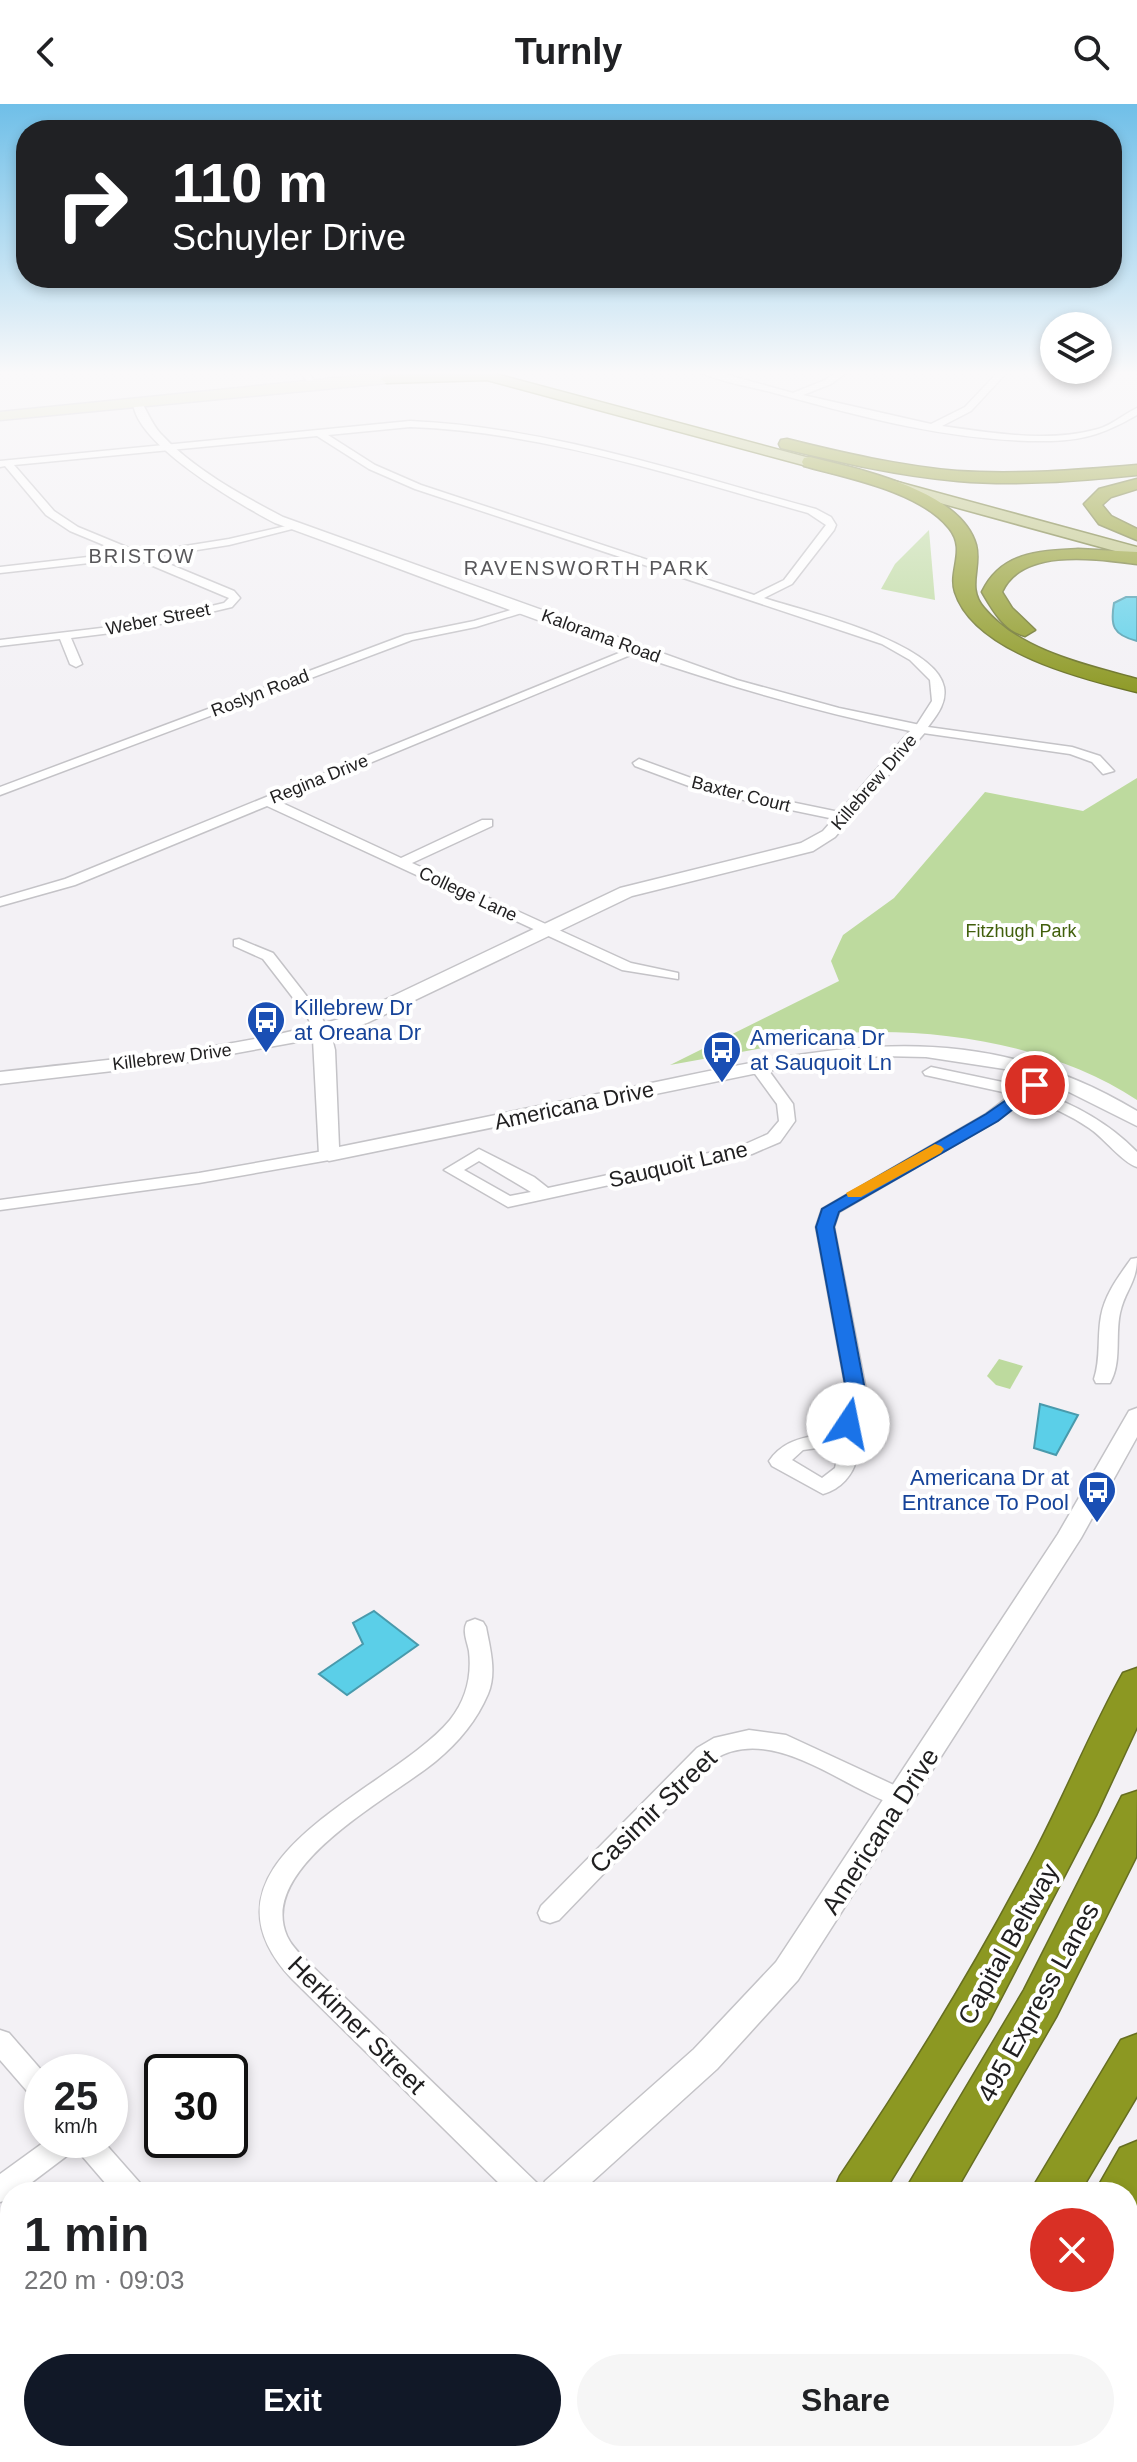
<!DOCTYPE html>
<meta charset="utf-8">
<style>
:root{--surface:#fff;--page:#f6f6f6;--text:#202124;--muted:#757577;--accent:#111827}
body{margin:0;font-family:Arial,sans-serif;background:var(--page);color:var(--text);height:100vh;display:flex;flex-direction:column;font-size:30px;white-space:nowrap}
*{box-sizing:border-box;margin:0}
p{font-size:26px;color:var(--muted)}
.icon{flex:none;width:44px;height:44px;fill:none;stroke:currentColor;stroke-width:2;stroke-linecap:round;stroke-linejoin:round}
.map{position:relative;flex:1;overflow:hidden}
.details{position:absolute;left:0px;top:2078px;width:1138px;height:280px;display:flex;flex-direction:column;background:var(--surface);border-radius:32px 32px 0 0;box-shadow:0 4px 12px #0003}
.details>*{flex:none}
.top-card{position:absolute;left:16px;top:16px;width:1106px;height:168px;border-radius:32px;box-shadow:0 4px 12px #0003;background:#202124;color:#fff;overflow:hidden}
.buttons{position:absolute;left:1040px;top:208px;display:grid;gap:16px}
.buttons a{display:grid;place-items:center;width:72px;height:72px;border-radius:50%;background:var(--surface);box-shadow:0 4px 12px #0003;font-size:40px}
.speed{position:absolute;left:24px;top:1950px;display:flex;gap:16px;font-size:40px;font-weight:700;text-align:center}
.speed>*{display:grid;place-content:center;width:104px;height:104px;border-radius:50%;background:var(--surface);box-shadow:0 4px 12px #0003;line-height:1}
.speed small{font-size:20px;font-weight:400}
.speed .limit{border:4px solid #111;border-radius:12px;background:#fff;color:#111}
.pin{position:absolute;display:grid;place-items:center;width:68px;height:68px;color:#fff;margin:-34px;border:4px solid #fff;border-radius:50%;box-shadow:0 2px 8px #0007}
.me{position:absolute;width:88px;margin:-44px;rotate:11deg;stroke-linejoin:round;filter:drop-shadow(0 0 6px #0008)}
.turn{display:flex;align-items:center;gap:28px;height:168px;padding:0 24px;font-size:36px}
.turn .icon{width:104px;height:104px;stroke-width:2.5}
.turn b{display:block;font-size:56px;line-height:68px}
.round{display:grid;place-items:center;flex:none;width:84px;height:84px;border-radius:42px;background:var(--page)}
.headline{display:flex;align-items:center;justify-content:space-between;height:136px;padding:0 24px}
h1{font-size:48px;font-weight:600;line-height:60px}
.button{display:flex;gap:16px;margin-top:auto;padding:16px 24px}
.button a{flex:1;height:92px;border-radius:48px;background:var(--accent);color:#fff;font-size:32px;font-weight:600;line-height:92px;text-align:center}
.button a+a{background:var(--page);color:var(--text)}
header{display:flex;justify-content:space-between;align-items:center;height:104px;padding:0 24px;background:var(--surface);font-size:36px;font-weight:600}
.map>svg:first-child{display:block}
</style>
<header><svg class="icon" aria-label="back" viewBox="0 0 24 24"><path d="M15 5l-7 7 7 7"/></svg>Turnly<svg class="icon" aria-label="search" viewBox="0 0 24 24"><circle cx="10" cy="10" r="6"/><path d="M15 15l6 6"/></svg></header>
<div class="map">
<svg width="1137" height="2358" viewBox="0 0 1137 2358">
<rect width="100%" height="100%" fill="#f3f1f5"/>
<g fill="#bdda9e">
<polygon points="929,426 935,496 881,485 895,460"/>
<path d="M1137,674v322c-82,-54 -196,-73 -293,-67 -20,2 -40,7 -60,11 -38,7 -76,14 -114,21l169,-84 -8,-20 12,-26 51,-37 91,-106 98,19z"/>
<polygon points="999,1255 1023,1262 1010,1285 996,1281 987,1272"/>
<polygon points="1137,2249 1137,2358 1077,2358 1082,2348 1128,2348 1128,2264"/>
</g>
<g fill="#5bcfe8" stroke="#499aac" stroke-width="2">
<path d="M1126,493h11v44c-24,-6 -27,-15 -23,-38z"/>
<polygon points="1040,1300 1078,1311 1056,1351 1034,1344"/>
<polygon points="374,1507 418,1541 347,1591 319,1570 363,1540 353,1519"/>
</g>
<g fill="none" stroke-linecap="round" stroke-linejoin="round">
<g stroke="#c4c3c7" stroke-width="3">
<g id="minor">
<polygon points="298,266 307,266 319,284 313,284"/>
<path d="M695,266h15l83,23 32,-13 15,-10h10l-19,14 -28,11 128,29 34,-17 35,-37h9l-38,41 -29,15c50,7 106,17 156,3 14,-4 26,-15 39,-21v7c-30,17 -50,25 -86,26 -94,2 -190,-24 -280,-49 -25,-6 -54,-11 -76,-22z"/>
<path d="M410,317c139,6 272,52 406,88l15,8 5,8 -2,5 -42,54 -28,14c40,13 172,44 180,89 3,16 -7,28 -16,40l144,20 28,9 14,15 -11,3 -11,-12 -22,-8 -154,-22 -2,-3 18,-28 -2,-21 -20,-20 -28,-16 -467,-155 -46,-20 -52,-33 -303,29 40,46 24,16 63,26 88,-14 66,-15 5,3 -71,18 -77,12 82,34 6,7 -8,9 -97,23 -64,8 11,26 -6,3 -6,-3 -10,-25 -60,7v-6l135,-16 89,-21 5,-5 -95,-40 -134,15v-6l123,-14 -53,-22 -24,-16 -41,-49 -5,1v-6zM410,323c137,5 267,50 398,86l18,12 -42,55 -30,15 -333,-110 -46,-20 -47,-30z"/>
<polygon points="524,502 530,505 528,507 476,523 412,536 0,691 0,683 405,531 474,517"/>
<polygon points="636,542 642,545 640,547 278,697 401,754 482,716 492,716 492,722 412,759 631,859 678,869 678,875 622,866 267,702 75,781 0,802 0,794 65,775"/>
<polygon points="639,655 713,682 844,709 851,713 844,717 705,688 635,662 633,659"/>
<polygon points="239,835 273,849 319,908 329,928 326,931 316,931 307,912 263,855 234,842 234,836"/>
<path d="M758,958l6,2 29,40 2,17 -15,21 -28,12 -244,53 -64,-37 35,-21 55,28 14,11 193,-42 27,-12 11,-13 -2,-17 -27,-37zM479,1057l52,31 -21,4 -46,-26z"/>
<path d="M931,963l90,19 19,-14h12l2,3 -18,16c38,13 73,32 101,61v15c-14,-4 -34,-30 -48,-39 -19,-13 -41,-23 -63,-30l-28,22 -159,92 -5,15 33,168 -9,29 -18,18 17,16c-4,17 -16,31 -34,36l-51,-28 -3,-5c23,-33 56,-17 70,-41 5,-7 6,-17 8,-25l-31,-168 6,-18 164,-95 26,-20 -87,-19 -2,-3zM817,1344l12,4 8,7 -2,9 -13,10 -30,-18 11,-10z"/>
<polygon points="329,1046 335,1047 337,1051 335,1055 199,1079 0,1106 0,1096 199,1069"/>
<path d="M1137,1154c0,25 -12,32 -17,55 -5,23 2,49 -10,70h-14l-2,-4c7,-21 3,-42 7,-63 4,-22 18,-40 30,-57z"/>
<path d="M475,1515l8,3 3,5c4,21 11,46 2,67 -11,26 -30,49 -52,67 -43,36 -180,105 -149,175 5,11 15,20 23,28l227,219 4,9h-33l-216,-213c-112,-119 98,-187 158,-259 16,-20 22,-44 19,-69 -2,-10 -7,-20 -2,-29z"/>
<path d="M749,1626l37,5 123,57 4,6 -4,6 -8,3c-58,-18 -129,-85 -188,-47l-154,160 -9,3 -9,-3 -3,-7 3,-7 156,-158 17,-10z"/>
<polygon points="0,1926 9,1929 43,1968 42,1998 33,1994 0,1956"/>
<polygon points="47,2036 102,2036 140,2079 144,2088 113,2088 76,2045 19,2088 10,2088 10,2095 0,2098 0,2070"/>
<polygon points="112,2348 146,2348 142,2358 108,2358"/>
</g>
</g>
<g stroke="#c4c3c7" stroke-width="3">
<g id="tertiary">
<path d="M133,297h8c6,10 11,23 19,32 33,36 81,62 123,84l454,163 102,28 86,18 3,3 -93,108 -22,14 -181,45 -265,127 -36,11 4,16 4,97c99,-20 198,-41 298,-61 180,-37 331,-77 500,25v15l-86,-43 -40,-13 -85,-13 -45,-1 -89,10 -463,95 -10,-6 -6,-116 -131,24 -182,21v-12c119,-14 238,-22 353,-57l267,-127 181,-45 22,-12 87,-100c-218,-44 -426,-133 -635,-208 -36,-19 -142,-80 -142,-122z"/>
<polygon points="1137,1304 1137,1333 1081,1434 798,1876 717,1965 581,2088 540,2088 545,2077 694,1945 776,1858 1058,1430 1129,1307"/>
<polygon points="253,2348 294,2348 290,2358 249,2358"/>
</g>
</g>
<g stroke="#c4c3c7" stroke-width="3">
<polygon id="secondary" points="416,266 448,266 387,279 0,316 0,308"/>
</g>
<g stroke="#666e21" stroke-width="3">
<g id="primary">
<polygon points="458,266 481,266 843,363 845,366 838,370 833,369 487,276 387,279 380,275 387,271 459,269"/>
<polygon points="894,377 1137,443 1137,453 889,385 886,382"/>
</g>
</g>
<g stroke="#666e21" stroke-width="3">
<g id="motorway">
<path d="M787,335c56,14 113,27 170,32 60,4 121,-1 180,-6v10c-59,6 -120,11 -179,6 -60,-5 -119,-19 -177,-33l-2,-4 2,-4z"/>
<path d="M810,353c48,12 151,33 166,88 6,23 -10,42 8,63 36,43 102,57 153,71v13c-54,-13 -163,-40 -182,-100 -7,-22 12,-42 -6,-64 -30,-37 -102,-50 -145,-62l-2,-4 2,-4z"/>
<polygon points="1137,375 1137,385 1111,393 1102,401 1111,412 1137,425 1137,436 1099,420 1084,400 1099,385"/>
<path d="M1078,445l59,3v12c-40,-5 -115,-17 -135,28l10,16 23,22 -10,6c-21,-5 -33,-27 -43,-44 19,-40 57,-41 96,-43z"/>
<path d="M1137,1564v59l-41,88 -107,206 -105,171h-51l7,-16c67,-99 130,-201 186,-307 35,-64 62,-133 97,-196z"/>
<polygon points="1137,1687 1136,1753 1056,1913 955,2088 904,2088 1024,1886 1122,1692"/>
<polygon points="1137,1930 1137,1992 1080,2088 1030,2088 1121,1936"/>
<polygon points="1137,2037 1137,2102 1128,2107 1128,2088 1095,2088 1120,2044"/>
<polygon points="635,2348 693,2348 689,2358 631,2358"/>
<polygon points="717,2348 775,2348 771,2358 713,2358"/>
<polygon points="851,2348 908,2348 904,2358 847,2358"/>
<polygon points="931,2348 988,2348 984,2358 927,2358"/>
</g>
</g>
<use href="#minor" fill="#fff" fill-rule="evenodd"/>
<use href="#tertiary" fill="#fff" fill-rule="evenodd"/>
<use href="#secondary" fill="#dce0bd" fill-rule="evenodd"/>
<use href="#primary" fill="#bac17a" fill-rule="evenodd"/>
<use href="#motorway" fill="#8c9822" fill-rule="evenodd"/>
</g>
<linearGradient id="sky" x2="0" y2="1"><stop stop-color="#6fbfe8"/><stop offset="0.45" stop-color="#faf9fa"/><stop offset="1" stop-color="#faf9fa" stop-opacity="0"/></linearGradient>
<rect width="1137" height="597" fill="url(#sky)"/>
<polygon fill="#1a73e8" stroke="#114b97" stroke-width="2" points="1035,976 1040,977 1040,984 998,1017 839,1108 834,1123 866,1291 855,1324 841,1324 838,1320 847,1291 816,1123 822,1105 986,1010"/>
<polygon fill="#f59e0b" points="935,1040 941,1042 944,1045 941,1049 861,1093 848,1093 846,1089"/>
<defs>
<g id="bus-pin" transform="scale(2)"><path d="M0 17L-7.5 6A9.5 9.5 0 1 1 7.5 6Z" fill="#1a4fb4" stroke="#fff"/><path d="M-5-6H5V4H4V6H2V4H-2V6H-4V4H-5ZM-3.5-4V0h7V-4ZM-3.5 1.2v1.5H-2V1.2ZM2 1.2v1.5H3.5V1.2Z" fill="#fff"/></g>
</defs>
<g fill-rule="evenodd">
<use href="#bus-pin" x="266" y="916"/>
<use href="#bus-pin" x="722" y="946"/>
<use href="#bus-pin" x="1097" y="1386"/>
</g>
<g text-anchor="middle" stroke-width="8" stroke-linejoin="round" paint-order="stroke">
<g font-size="18" fill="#201f20" stroke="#fff">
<text transform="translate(158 515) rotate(-11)" y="6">Weber Street</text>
<text transform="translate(601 532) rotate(20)" y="6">Kalorama Road</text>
<text transform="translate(260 589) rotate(-21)" y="6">Roslyn Road</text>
<text transform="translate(319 675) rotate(-22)" y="6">Regina Drive</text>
<text transform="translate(874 678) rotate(-49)" y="6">Killebrew Drive</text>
<text transform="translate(741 690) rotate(14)" y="6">Baxter Court</text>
<text transform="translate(468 790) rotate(25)" y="6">College Lane</text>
<text transform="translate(172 953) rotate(-7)" y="6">Killebrew Drive</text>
</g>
<g font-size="18" fill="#415f0c" stroke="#fff">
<text x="1021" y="833">Fitzhugh Park</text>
</g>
<g font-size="20" letter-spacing="2" fill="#58575a" stroke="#fff">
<text x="142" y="459">BRISTOW</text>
<text x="587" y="471">RAVENSWORTH PARK</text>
</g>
<g font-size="22" fill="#164399" stroke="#fff" text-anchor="start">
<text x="294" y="911">Killebrew Dr<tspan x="294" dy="25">at Oreana Dr</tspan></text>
<text x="750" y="941">Americana Dr<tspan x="750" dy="25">at Sauquoit Ln</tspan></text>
<text x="1069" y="1381" text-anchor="end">Americana Dr at<tspan x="1069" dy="25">Entrance To Pool</tspan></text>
</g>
<g font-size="22" fill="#201f20" stroke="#fff">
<text transform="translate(574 1001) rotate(-12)" y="8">Americana Drive</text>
<text transform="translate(678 1060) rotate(-13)" y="8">Sauquoit Lane</text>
</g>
<g font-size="26" fill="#201f20" stroke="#fff">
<text transform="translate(653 1707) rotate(-44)" y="9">Casimir Street</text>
<text transform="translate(880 1727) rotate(-57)" y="9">Americana Drive</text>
<text transform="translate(1008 1840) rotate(-61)" y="9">Capital Beltway</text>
<text transform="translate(1038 1898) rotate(-61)" y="9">495 Express Lanes</text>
<text transform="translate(357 1921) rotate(45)" y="9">Herkimer Street</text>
</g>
</g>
</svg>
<div class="buttons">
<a><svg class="icon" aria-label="layers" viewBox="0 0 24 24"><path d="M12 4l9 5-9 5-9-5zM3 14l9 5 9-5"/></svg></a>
</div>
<div class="speed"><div>25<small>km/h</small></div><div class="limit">30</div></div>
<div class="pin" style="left:1035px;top:981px;background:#d93025"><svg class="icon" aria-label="arrive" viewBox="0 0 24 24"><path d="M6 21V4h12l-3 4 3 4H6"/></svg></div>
<svg class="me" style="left:848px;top:1320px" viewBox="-20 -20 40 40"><circle r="19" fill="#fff"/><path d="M0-13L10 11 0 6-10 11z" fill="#1a73e8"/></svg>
<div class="top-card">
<div class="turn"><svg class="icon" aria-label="right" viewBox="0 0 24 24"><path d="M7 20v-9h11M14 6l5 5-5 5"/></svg><div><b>110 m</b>Schuyler Drive</div></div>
</div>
<section class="details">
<div class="headline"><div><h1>1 min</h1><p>220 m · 09:03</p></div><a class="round" style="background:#d93025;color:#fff"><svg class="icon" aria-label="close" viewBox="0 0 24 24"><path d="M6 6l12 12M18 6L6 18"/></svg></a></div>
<div class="button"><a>Exit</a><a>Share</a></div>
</section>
</div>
